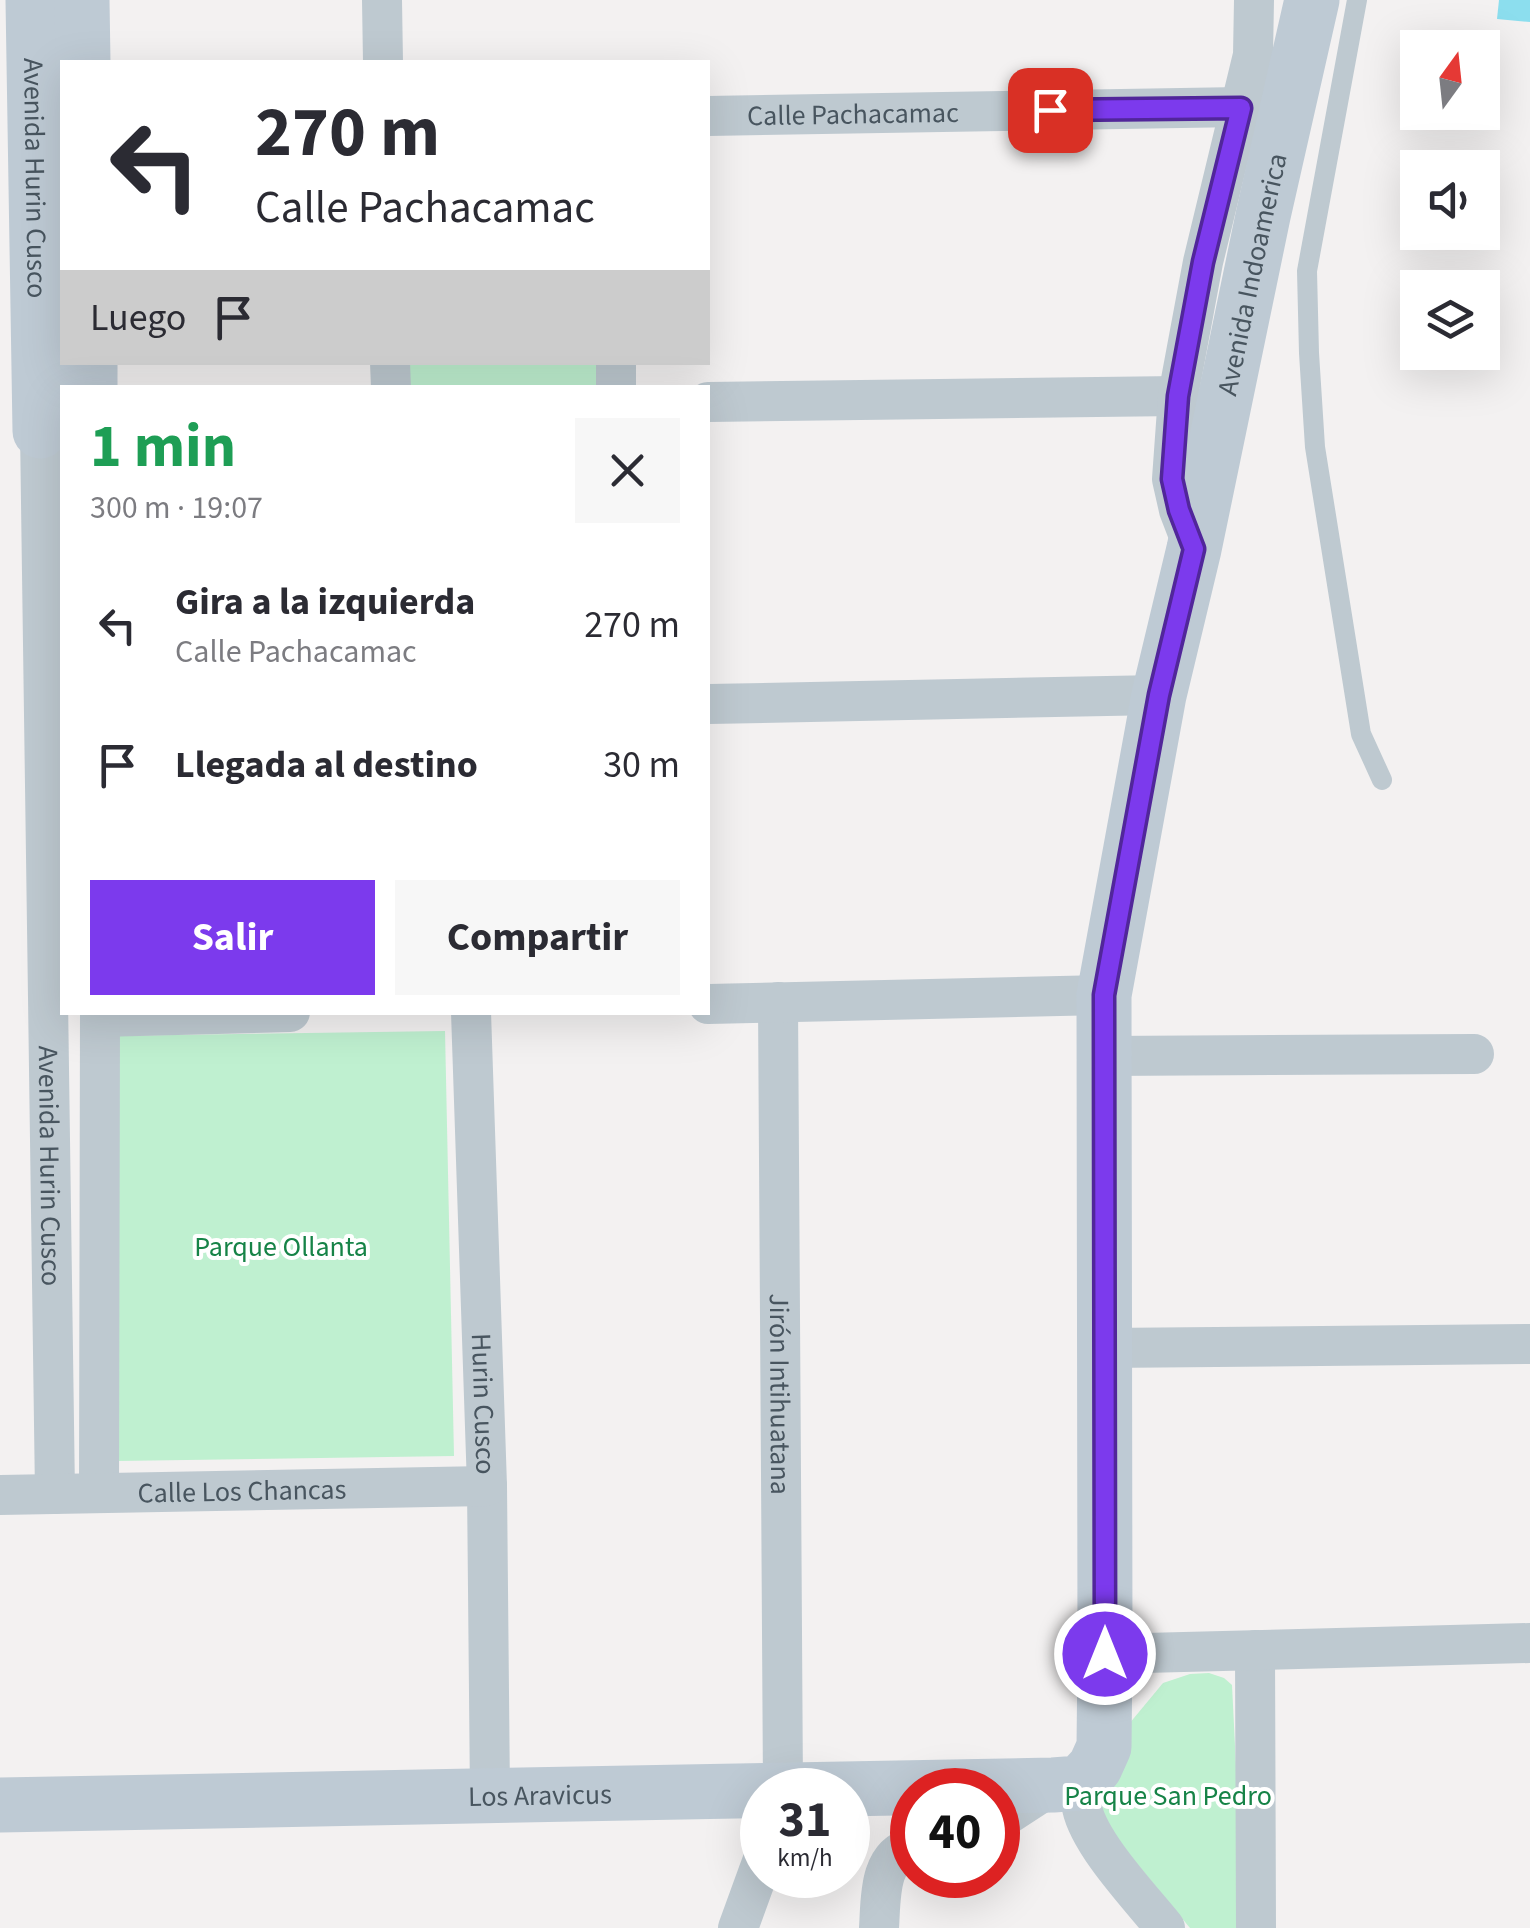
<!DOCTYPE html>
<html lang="es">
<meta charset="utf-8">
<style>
:root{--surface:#fff;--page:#f7f7f7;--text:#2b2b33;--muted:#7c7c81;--accent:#7c3aed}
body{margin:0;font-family:"Source Sans 3",sans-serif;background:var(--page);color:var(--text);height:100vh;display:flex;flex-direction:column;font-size:38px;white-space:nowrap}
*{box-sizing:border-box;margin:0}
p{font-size:32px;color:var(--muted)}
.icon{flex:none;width:55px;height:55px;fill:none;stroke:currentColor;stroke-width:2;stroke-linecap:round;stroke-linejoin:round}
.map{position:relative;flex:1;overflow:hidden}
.sheet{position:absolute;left:60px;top:385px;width:650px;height:630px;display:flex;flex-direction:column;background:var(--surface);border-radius:0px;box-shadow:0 10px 40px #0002}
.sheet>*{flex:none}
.guide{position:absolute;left:60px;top:60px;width:650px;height:305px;border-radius:0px;box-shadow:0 10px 40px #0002;background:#fff;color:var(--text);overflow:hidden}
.needle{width:65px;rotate:15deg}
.buttons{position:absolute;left:1400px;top:30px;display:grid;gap:20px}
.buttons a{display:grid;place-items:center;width:100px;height:100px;border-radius:0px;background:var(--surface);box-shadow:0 10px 40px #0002;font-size:50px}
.speed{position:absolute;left:740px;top:1768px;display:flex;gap:20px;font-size:50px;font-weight:700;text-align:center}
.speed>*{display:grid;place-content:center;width:130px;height:130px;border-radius:50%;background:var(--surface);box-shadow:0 10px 40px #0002;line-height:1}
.speed small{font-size:25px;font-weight:400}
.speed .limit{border:15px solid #d22;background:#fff;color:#111}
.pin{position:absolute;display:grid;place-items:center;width:85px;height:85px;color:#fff;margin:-42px;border-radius:20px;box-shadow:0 5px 15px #0006}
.me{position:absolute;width:110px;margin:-55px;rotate:0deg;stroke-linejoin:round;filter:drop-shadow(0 0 8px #0008)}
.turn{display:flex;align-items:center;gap:35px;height:210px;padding:0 30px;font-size:45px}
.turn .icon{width:130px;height:130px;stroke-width:2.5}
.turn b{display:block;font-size:70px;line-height:85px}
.then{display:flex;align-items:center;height:95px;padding:0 30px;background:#0003;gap:20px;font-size:38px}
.round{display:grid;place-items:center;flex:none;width:105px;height:105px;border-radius:0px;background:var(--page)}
.head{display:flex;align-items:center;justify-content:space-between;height:170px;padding:0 30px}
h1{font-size:60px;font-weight:700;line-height:75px;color:#1e9e55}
.action{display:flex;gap:20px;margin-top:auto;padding:20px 30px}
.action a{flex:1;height:115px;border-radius:0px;background:var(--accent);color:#fff;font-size:40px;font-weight:700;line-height:115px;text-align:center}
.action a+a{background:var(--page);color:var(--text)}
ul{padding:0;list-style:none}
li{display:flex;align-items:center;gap:30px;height:140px;padding:0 30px}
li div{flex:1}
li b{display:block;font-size:38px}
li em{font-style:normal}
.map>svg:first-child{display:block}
</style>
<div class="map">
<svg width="1530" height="1928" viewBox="0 0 1530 1928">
<rect width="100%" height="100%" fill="#f3f1f1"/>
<g fill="#bff0d0">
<rect x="402" y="363" width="196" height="24"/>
<polygon points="445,1031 454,1456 117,1461 109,1036"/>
<polygon points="1209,1673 1224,1678 1232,1685 1244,1928 1190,1928 1105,1825 1095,1803 1129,1724 1163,1683 1190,1674"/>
</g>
<polygon fill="#8cdeee" points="1499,0 1530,0 1530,22 1497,19"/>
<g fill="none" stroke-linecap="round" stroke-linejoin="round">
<polyline stroke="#bec9d0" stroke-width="20" points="1357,0 1307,271 1309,353 1315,447 1361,734 1382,780"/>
<g stroke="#bec9d0" stroke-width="40">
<polyline points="382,0 383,62"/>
<path id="s1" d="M708,116l533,-9"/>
<polyline points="390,362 391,388"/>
<polyline points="616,362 616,388"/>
<polyline points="708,402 1178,396"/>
<path id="s2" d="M40,431l15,1063"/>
<polyline points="1194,549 1179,510 1172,479 1178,396 1203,262 1253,55 1254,0"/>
<polyline points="708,704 1159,695"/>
<path id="s3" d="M778,1002l5,788"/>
<polyline points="708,1004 1104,995"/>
<path id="s4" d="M471,1012l16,474 3,310"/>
<polyline points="100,1017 290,1012"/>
<polyline points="1104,1056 1474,1054"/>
<polyline points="1104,1348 1530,1344"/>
<polyline points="99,1493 100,1012"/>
<path id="s5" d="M0,1495l487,-9"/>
<polyline points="1255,1650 1256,1928"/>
<polyline points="1105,1654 1530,1643"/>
<path d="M1080,1783c1,8 1,17 2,25 8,37 59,90 83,120"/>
<polyline points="998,1821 1053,1785"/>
<polyline points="738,1928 762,1862"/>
<path d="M879,1928c2,-29 -1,-72 33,-81"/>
</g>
<g stroke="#becad4" stroke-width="55">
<path id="s6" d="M33,0l7,431"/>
<polyline points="82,0 83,62"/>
<polyline points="90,362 90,388"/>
<path id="s7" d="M0,1805l1053,-20 27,-2 15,-16 9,-20 1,-93 -1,-659 55,-300 35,-146 69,-333 49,-216"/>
</g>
</g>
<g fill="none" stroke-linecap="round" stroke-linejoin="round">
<g stroke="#51269a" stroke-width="25">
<polyline id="route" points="1050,110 1241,108 1203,262 1178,396 1172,479 1179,510 1194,549 1159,695 1104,995 1105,1654"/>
</g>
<use href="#route" stroke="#7c3aed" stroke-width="18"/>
</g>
<g text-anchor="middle" stroke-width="8" stroke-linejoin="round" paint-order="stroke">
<g font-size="28" fill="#48555f" stroke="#fff">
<text dy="10" stroke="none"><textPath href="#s1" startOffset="145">Calle Pachacamac</textPath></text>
<text dy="10" stroke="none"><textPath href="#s6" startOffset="178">Avenida Hurin Cusco</textPath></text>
<text dy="10" stroke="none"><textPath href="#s7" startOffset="2612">Avenida Indoamerica</textPath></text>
<text dy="10" stroke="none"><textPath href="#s2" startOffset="735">Avenida Hurin Cusco</textPath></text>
<text dy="10" stroke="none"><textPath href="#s3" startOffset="392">Jirón Intihuatana</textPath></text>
<text dy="10" stroke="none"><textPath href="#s4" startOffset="392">Hurin Cusco</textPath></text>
<text dy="10" stroke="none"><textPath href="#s5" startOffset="242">Calle Los Chancas</textPath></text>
<text dy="10" stroke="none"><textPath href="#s7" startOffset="540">Los Aravicus</textPath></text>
</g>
<g font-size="28" fill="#168347" stroke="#fff">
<text x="281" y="1256">Parque Ollanta</text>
<text x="1168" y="1805">Parque San Pedro</text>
</g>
</g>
</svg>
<div class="buttons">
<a><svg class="needle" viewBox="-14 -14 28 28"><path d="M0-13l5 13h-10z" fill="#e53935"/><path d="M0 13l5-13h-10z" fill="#7c7c81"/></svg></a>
<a><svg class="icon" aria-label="sound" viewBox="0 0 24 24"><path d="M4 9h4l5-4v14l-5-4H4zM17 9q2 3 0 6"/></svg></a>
<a><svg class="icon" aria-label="layers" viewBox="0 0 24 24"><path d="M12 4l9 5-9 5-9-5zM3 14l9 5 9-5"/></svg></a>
</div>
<div class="speed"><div>31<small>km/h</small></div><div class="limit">40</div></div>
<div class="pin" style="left:1050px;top:110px;background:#d93025"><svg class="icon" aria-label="arrive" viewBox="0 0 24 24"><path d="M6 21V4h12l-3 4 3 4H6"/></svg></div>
<svg class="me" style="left:1105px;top:1654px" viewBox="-20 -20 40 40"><circle r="17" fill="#7c3aed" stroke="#fff" stroke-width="3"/><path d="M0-11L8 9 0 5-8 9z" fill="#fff"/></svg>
<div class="guide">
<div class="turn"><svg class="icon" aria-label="left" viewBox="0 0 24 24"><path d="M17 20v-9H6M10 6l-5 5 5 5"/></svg><div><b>270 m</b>Calle Pachacamac</div></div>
<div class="then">Luego<svg class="icon" aria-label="arrive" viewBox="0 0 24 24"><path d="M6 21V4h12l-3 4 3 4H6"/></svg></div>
</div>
<section class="sheet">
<div class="head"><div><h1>1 min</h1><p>300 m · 19:07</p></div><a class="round"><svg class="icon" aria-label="close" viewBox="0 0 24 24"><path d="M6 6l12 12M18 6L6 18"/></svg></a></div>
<ul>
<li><svg class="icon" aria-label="left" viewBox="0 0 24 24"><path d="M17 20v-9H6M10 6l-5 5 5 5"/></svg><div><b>Gira a la izquierda</b><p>Calle Pachacamac</p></div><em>270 m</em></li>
<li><svg class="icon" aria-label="arrive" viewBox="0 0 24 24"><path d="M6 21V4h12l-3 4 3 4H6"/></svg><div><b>Llegada al destino</b></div><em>30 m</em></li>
</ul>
<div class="action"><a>Salir</a><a>Compartir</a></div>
</section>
</div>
